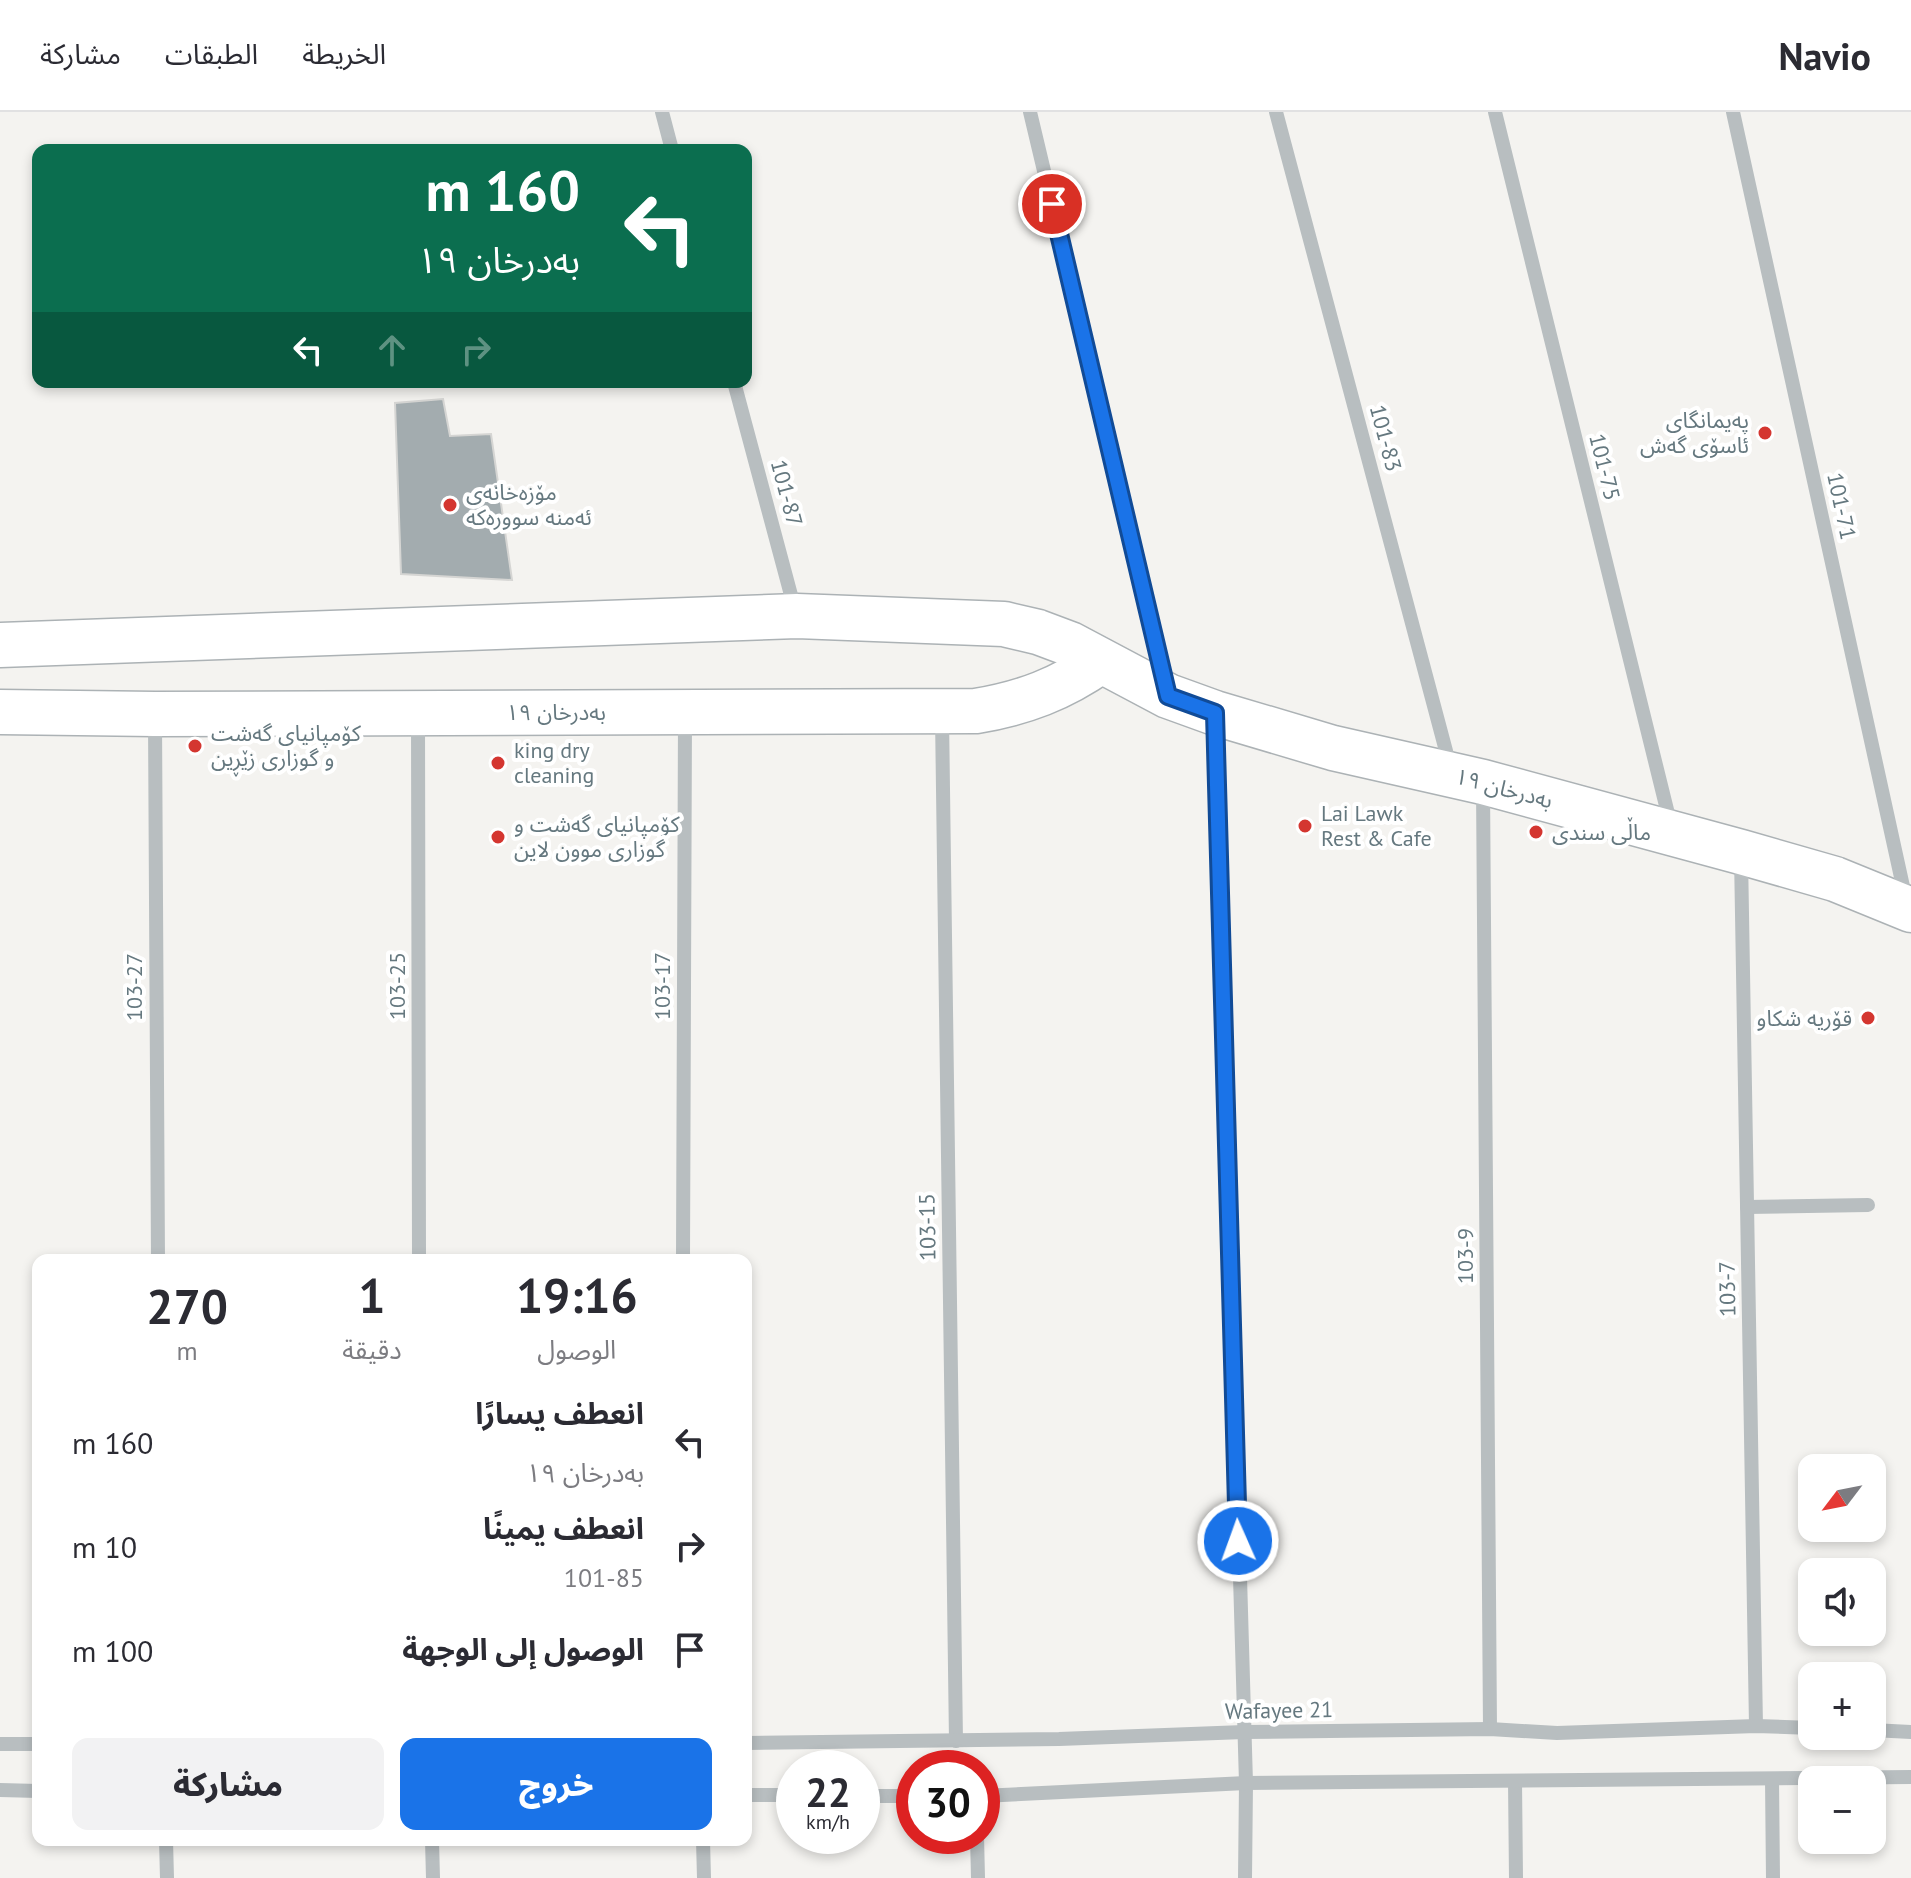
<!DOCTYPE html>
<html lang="ar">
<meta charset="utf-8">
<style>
:root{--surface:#fff;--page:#f2f2f3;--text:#2b2b33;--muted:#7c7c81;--line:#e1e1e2;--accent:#1a73e8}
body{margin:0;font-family:"PT Sans","Noto Sans Arabic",sans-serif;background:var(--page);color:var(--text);direction:rtl;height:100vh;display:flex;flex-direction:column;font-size:30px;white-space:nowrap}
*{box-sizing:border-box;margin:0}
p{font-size:26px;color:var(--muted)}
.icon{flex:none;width:44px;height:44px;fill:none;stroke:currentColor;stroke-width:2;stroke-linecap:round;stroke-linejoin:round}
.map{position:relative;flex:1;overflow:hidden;direction:ltr}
.panel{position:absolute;left:32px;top:1142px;width:720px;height:592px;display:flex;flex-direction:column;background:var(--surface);border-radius:16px;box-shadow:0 4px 12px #0003;direction:rtl}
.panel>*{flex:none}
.banner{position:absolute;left:32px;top:32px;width:720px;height:244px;border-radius:16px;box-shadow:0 4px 12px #0003;direction:rtl;background:#0b6e4f;color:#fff;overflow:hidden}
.needle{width:52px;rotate:238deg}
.controls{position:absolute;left:1798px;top:1342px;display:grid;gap:16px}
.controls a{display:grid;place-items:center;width:88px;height:88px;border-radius:16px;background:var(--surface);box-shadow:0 4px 12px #0003;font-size:40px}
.speed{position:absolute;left:776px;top:1638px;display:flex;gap:16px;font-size:40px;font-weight:700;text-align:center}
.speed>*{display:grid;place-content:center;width:104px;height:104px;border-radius:50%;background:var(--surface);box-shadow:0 4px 12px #0003;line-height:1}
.speed small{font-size:20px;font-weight:400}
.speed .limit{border:12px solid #d22;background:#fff;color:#111}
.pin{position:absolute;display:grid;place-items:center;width:68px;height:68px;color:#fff;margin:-34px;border:4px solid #fff;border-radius:50%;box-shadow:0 2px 8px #0007}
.me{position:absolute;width:88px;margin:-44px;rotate:358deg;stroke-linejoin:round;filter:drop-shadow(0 0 6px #0008)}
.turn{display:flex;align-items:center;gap:28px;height:168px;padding:0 40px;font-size:36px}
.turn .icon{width:104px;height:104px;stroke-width:2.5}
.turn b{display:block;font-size:56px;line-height:68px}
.lanes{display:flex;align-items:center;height:76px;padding:0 40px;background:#0003;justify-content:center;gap:40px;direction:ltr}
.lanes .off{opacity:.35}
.eta{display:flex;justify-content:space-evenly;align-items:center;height:136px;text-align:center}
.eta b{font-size:48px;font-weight:800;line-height:56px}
.button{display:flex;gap:16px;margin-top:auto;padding:16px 40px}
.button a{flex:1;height:92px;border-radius:16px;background:var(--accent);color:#fff;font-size:32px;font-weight:800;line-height:92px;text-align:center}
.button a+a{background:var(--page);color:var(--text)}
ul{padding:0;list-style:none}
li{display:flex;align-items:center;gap:24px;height:104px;padding:0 40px}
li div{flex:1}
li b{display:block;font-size:30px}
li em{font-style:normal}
header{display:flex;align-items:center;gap:48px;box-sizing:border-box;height:112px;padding:0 40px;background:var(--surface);border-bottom:2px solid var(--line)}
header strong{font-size:38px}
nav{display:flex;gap:44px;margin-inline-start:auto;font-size:28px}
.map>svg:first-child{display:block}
</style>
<header>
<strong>Navio</strong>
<nav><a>الخريطة</a><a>الطبقات</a><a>مشاركة</a></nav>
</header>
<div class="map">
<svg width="1911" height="1766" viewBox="0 0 1911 1766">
<rect width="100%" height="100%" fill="#f4f3f0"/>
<polygon fill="#a3acaf" stroke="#d5d5d3" stroke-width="2" points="443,287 450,324 491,322 512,468 401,462 395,291"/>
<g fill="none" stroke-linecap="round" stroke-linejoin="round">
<g stroke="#acb2b5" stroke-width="47">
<g id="major">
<polyline points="0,533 797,504 1004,512 1038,520 1070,532 1168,584 1215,601 1333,636 1483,670 1741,740 1835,767 1911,798"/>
<path d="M0,600l155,2 821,-3c48,-8 85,-22 125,-50"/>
</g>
</g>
<g stroke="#b8bec0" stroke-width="14">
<polyline points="662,0 672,38"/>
<polyline points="1030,0 1166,572"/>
<polyline points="1276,0 1450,654"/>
<polyline points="1495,0 1671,714"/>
<polyline points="1733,0 1906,788"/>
<polyline points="734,270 795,498"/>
<polyline points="942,604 956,1629"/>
<polyline points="418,605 419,1148"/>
<polyline points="1215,605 1246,1671 1245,1766"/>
<polyline points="155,607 158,1148"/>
<polyline points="1483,674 1490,1617"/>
<polyline points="1741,744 1756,1614"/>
<polyline points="1747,1095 1868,1093"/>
<polyline points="683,1148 685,604"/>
<polyline points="1872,1618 1911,1620"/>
<polyline points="746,1631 1059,1627 1244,1620 1490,1617 1557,1621 1756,1614 1812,1616"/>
<polyline points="0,1632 38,1632"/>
<polyline points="1772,1667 1773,1766"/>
<polyline points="1515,1669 1516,1766"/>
<polyline points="0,1678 38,1679"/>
<polyline points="746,1683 794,1683"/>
<polyline points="862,1684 914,1684"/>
<polyline points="982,1684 1246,1671 1911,1665"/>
<polyline points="977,1724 978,1766"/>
<polyline points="166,1728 167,1766"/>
<polyline points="432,1728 433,1766"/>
<polyline points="703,1728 704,1766"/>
</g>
<use href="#major" stroke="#fff" stroke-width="44"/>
</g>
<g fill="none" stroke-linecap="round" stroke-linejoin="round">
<g stroke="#114b97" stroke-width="20">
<polyline id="route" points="1052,92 1168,584 1215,601 1238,1429"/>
</g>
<use href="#route" stroke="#1a73e8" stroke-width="14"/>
</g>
<g fill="#d43630" stroke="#fff" stroke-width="3">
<circle cx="1765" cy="321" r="8"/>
<circle cx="450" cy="393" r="8"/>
<circle cx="195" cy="634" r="8"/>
<circle cx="498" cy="651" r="8"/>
<circle cx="1305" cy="714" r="8"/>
<circle cx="1536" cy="720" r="8"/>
<circle cx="498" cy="725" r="8"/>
<circle cx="1868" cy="906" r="8"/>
</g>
<g text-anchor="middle" stroke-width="8" stroke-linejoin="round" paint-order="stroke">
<g font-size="22" fill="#65787f" stroke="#fff" text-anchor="start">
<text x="1749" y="316" text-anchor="end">پەیمانگای<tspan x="1749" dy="25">ئاسۆی گەش</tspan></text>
<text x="466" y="388">مۆزەخانەی<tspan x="466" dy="25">ئەمنە سوورەکە</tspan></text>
<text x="211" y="629">کۆمپانیای گەشت<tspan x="211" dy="25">و گوزاری زێڕین</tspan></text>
<text x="514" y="646">king dry<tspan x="514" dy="25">cleaning</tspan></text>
<text x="1321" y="709">Lai Lawk<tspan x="1321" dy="25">Rest &amp; Cafe</tspan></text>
<text x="514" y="720">کۆمپانیای گەشت و<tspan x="514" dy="25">گوزاری موون لاین</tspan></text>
<text x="1552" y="728">ماڵی سندی</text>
<text x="1852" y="914" text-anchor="end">قۆریە شکاو</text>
</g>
<g font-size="22" fill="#65787f" stroke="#fff">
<text transform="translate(1386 326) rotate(75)" y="8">101-83</text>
<text transform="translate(1605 355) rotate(76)" y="8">101-75</text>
<text transform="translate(787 381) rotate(75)" y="8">101-87</text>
<text transform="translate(1842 394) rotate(78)" y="8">101-71</text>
<text x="556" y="608">بەدرخان ١٩</text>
<text transform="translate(1504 676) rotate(15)" y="8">بەدرخان ١٩</text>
<text transform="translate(397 874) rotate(-90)" y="8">103-25</text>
<text transform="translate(662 874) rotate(-90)" y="8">103-17</text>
<text transform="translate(134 875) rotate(-90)" y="8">103-27</text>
<text transform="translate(927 1115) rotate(-91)" y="8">103-15</text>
<text transform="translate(1465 1144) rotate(-90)" y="8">103-9</text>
<text transform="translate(1727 1177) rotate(-91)" y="8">103-7</text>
<text transform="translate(1279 1598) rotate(-1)" y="8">Wafayee 21</text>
</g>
</g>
</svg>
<div class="controls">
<a><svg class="needle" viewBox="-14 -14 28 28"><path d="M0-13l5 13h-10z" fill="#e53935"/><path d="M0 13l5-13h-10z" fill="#7c7c81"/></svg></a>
<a><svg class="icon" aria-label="sound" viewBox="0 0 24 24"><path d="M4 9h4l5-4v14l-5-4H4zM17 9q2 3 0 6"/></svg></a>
<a>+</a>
<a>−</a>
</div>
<div class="speed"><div>22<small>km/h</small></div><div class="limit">30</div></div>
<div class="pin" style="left:1052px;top:92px;background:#d93025"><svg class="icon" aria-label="arrive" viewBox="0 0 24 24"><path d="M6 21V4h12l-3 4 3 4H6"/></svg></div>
<svg class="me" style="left:1238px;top:1429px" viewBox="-20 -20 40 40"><circle r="17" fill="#1a73e8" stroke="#fff" stroke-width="3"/><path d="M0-11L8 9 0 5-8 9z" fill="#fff"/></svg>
<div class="banner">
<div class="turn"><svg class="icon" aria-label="left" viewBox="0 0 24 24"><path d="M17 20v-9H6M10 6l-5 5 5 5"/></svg><div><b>160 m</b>بەدرخان ١٩</div></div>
<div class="lanes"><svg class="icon" aria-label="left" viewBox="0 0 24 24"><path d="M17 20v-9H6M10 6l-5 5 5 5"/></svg><svg class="icon off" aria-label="ahead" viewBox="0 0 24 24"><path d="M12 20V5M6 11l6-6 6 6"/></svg><svg class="icon off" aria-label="right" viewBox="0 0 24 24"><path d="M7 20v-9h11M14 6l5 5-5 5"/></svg></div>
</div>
<section class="panel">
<div class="eta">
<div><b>19:16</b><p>الوصول</p></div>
<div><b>1</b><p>دقيقة</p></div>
<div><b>270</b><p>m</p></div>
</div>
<ul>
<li><svg class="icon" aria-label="left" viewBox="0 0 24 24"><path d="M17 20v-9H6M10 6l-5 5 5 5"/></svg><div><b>انعطف يسارًا</b><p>بەدرخان ١٩</p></div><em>160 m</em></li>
<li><svg class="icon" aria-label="right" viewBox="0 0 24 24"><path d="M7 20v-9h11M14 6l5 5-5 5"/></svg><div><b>انعطف يمينًا</b><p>101-85</p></div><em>10 m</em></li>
<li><svg class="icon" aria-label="arrive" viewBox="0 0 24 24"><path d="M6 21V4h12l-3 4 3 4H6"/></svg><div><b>الوصول إلى الوجهة</b></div><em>100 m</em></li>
</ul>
<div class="button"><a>خروج</a><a>مشاركة</a></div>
</section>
</div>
